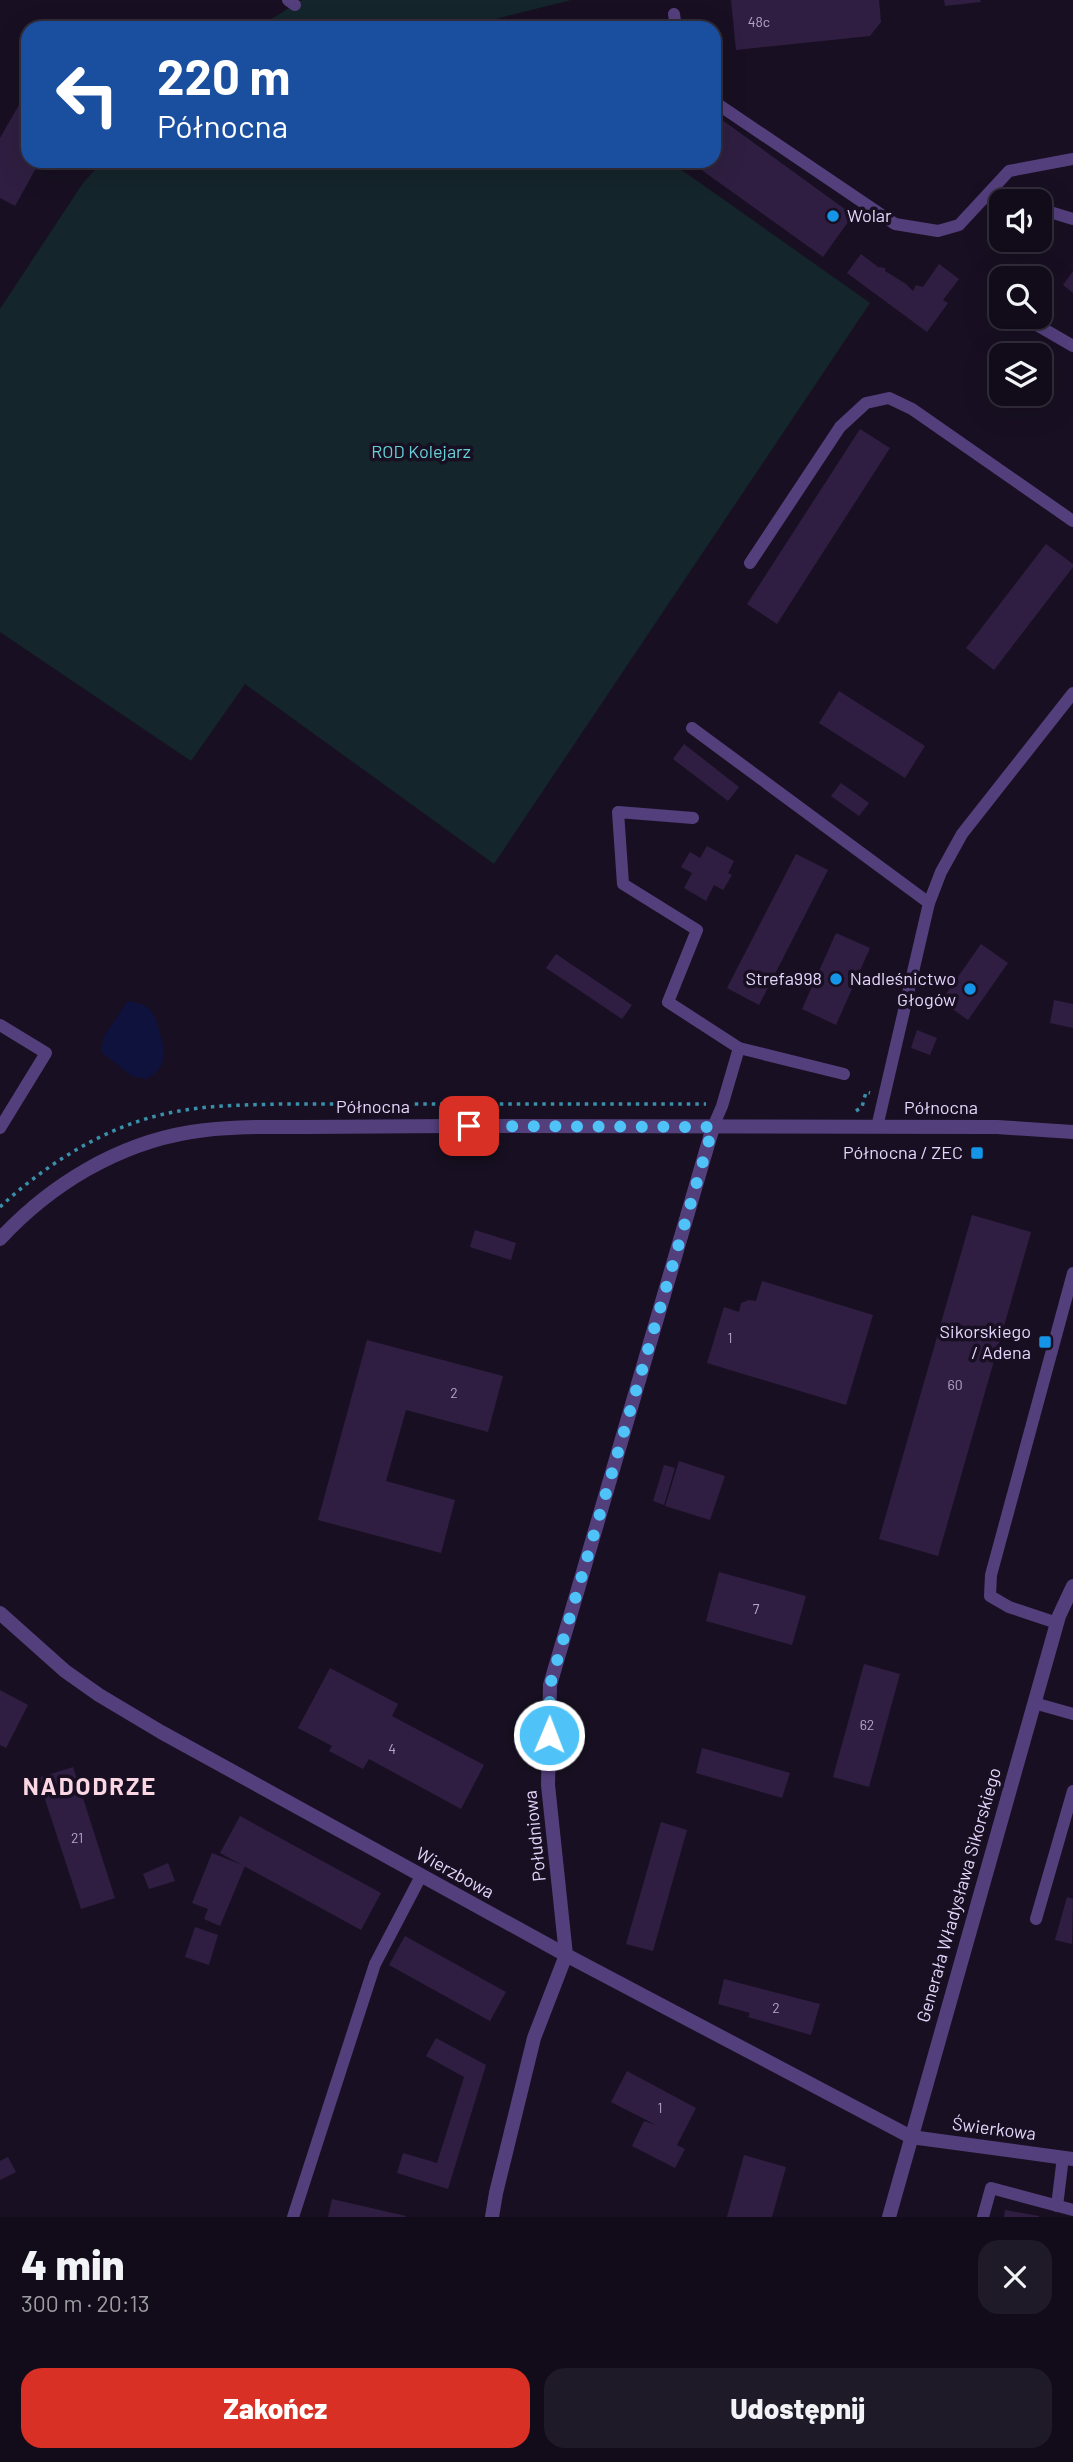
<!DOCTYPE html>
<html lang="pl">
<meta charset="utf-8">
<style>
:root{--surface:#120c1a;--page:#1f1a27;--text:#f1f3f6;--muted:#9c9ba2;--line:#312c39;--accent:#d93025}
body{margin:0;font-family:Barlow,sans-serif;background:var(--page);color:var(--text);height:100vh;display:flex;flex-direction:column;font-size:26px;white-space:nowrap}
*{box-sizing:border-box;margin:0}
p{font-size:23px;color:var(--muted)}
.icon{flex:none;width:38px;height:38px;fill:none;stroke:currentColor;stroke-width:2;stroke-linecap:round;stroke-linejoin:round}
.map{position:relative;height:2217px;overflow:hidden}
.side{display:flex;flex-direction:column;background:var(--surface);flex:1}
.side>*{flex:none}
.hud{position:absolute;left:21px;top:21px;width:700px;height:147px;border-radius:21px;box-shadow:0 7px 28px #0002,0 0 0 2px var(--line);background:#1a4fa0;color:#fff;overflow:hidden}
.tools{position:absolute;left:989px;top:189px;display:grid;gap:14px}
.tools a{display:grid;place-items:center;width:63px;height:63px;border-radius:14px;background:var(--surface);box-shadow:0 7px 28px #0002,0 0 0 2px var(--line);font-size:35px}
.pin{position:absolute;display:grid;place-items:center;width:60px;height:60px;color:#fff;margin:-30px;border-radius:14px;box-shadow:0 4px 10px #0006}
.me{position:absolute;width:77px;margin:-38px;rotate:1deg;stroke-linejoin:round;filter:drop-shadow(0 0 5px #0008)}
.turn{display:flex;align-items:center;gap:24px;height:147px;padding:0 21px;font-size:32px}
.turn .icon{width:91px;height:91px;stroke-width:2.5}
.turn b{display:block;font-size:49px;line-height:60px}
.round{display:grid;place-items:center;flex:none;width:74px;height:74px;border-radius:21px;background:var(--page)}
.headline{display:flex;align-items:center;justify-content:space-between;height:119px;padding:0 21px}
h1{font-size:42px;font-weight:800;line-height:52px}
.button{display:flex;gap:14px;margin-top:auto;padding:14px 21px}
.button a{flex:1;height:80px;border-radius:21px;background:var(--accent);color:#fff;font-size:28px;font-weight:800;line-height:80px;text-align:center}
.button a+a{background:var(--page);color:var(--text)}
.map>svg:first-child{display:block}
</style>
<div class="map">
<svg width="1073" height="2217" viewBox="0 0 1073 2217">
<rect width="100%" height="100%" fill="#181022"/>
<g fill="#14252b">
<polygon points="302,0 571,0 475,24 480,28 257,28"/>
<polygon points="103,161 669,161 870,303 494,864 245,684 191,761 0,632 0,309 83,183"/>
</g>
<path fill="#0e123d" d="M128,1001c8,2 19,3 24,11 3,4 5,10 6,15 7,21 12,40 -12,52l-14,-3 -31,-24 3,-16z"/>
<g fill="#2f1e41">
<polygon points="731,0 879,0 881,22 870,36 736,50"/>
<polygon points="944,0 980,0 981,2 945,6"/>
<polygon points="28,89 28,161 40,161 15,206 0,198 0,138"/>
<polygon points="714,114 853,215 823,257 689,161 714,161"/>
<polygon points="861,254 878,267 885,268 885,271 906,284 913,291 916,285 923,287 939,264 959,279 943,300 948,303 927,332 847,273"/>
<polygon points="1073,271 1073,293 1063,285"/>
<polygon points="860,429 890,448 777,624 747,604"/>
<polygon points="1046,544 1073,564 1073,567 994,670 966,648"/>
<polygon points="839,691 925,746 905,778 819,723"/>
<polygon points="684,744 739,787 728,801 673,759"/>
<polygon points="841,783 869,803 859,816 831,796"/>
<polygon points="707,846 734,861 728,873 732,875 723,890 714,885 706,901 684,888 692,873 681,867 690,852 700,858"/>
<polygon points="796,854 828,870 759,1005 727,988"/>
<polygon points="836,933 870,948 836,1025 802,1009"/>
<polygon points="981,944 1008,963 968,1020 941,1001"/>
<polygon points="556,954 632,1005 622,1019 546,968"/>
<polygon points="1054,1000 1073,1004 1073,1028 1050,1023"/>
<polygon points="917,1030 937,1038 930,1055 911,1048"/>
<polygon points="972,1215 1031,1232 938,1556 879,1539"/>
<polygon points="475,1230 516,1243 511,1260 470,1247"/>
<polygon points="762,1281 873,1315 846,1405 707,1363 724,1307 739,1312 741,1303 749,1300 756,1301"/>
<polygon points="367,1340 503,1376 488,1432 406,1410 386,1481 455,1500 441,1553 318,1520"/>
<polygon points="679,1461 725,1476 710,1520 665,1506"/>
<polygon points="664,1465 675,1468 664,1505 653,1501"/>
<polygon points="719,1572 806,1596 792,1645 706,1621"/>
<polygon points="864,1664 900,1674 869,1787 833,1777"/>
<polygon points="330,1668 398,1704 392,1716 484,1765 461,1809 369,1759 363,1769 329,1751 332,1746 298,1728"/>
<polygon points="0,1690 28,1705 6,1748 0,1745"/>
<polygon points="702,1748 790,1773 782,1798 696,1773"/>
<polygon points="73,1767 115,1898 81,1909 38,1778"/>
<polygon points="240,1816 381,1893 361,1930 220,1853"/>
<polygon points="661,1822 687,1830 653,1951 626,1944"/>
<polygon points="212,1853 245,1866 220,1926 204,1919 208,1909 192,1903"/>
<polygon points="168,1863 175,1881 149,1889 143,1874"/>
<polygon points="1067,1897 1073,1899 1072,1944 1055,1940"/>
<polygon points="195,1927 218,1935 209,1965 185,1957"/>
<polygon points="405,1936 506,1992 490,2021 389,1965"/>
<polygon points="724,1979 820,2004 811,2035 748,2017 750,2013 718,2004"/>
<polygon points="436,2038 486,2065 448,2189 397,2173 403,2153 437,2163 464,2077 426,2056"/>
<polygon points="627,2071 696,2108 677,2145 685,2149 675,2168 632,2146 644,2121 656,2125 611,2102"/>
<polygon points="744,2155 786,2167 772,2217 727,2217"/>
<polygon points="8,2157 16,2172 0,2180 0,2161"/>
<polygon points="332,2199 406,2216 405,2217 328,2217"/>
<polygon points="1005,2210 1039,2216 1039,2217 1004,2217"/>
</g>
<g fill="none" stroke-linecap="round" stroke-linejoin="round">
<g stroke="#3a90aa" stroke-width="3.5" stroke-dasharray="3.5 5" stroke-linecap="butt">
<polyline points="856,1111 862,1107 866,1092 870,1093"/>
<path d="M0,1207c47,-44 109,-83 174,-95 35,-7 71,-7 107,-8h425"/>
</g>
<g stroke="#543f7d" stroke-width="12">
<polyline points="288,0 295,5"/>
<polyline points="674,14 676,28"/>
<polyline points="714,91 716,103 895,224 938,231 959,225 1009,171 1073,159"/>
<polyline points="986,197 1007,201"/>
<polyline points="1040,209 1073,219"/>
<polyline points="1000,304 1001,304"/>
<polyline points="1023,317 1073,346"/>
<polyline points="750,563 840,427 866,403 889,398 912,409 1073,521"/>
<polyline points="692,728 929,903"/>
<polyline points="693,818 618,812 623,884 697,930 668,1002 739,1048 722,1106 713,1127"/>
<polyline points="0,1025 46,1053 0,1128"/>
<polyline points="739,1048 844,1074"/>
<polyline points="877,1127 929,903 941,872 962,834 1073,693"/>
<polyline points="1057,1623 1009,1607 990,1596 991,1575 1073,1273"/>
<polyline points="1034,1703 1073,1714"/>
<polyline points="1036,1919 1073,1791"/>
<polyline points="1057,2206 1063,2157"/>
<polyline points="293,2217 375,1964 421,1876"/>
<polyline points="983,2217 991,2188 1073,2210"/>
</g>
<g stroke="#543f7d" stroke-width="14">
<path d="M0,1239c50,-54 117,-95 191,-107 36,-6 75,-5 111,-5 49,0 99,-1 148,-1 183,0 365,2 547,1l76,5"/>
<polyline points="0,1613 65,1671 99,1695 161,1732 566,1955 911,2137 1073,2159"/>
<polyline points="492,2217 496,2193 534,2038 566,1955 548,1785 550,1685 713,1127"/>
</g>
<polyline stroke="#543f7d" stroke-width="14" points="889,2217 1059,1616 1073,1586"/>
</g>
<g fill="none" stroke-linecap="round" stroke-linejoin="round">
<polyline stroke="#4fc3f7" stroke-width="12" stroke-dasharray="0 21.6" points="469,1126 713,1127 550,1685 549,1735"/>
</g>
<g fill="#1595e7" stroke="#181022" stroke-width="2.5">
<circle cx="833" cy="216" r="7"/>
<circle cx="836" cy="979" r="7"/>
<circle cx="970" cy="989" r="7"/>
<rect x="970" y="1146" width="14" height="14" rx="3.5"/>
<rect x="1038" y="1335" width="14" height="14" rx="3.5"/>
</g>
<g text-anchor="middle" stroke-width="7" stroke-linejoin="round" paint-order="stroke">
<g font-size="14" fill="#b7a7cc">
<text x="759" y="27">48c</text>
<text x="730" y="1343">1</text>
<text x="955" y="1390">60</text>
<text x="454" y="1398">2</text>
<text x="756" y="1614">7</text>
<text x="867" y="1730">62</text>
<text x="392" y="1754">4</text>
<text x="77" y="1843">21</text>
<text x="776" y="2013">2</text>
<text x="660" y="2113">1</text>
</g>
<g font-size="18" fill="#e4d5fb" stroke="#181022" text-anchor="end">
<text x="847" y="222" text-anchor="start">Wolar</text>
<text x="822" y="985">Strefa998</text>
<text x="956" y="985">Nadleśnictwo<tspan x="956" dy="21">Głogów</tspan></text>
<text x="963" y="1159">Północna / ZEC</text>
<text x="1031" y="1338">Sikorskiego<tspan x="1031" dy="21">/ Adena</tspan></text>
</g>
<g font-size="18" fill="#67d0d5" stroke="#181022">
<text x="421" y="458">ROD Kolejarz</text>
</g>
<g font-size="18" fill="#e4d5fb" stroke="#181022">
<text x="373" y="1113">Północna</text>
<text x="941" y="1114">Północna</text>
<text transform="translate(535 1836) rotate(-96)" y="6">Południowa</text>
<text transform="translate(455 1873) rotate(29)" y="6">Wierzbowa</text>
<text transform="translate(959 1895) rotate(-74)" y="6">Generała Władysława Sikorskiego</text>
<text transform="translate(994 2129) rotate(7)" y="6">Świerkowa</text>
</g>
<g font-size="24" font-weight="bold" letter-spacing="2" fill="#fbd7e3" stroke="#181022">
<text x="90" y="1795">NADODRZE</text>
</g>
</g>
</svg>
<div class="tools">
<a><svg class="icon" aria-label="sound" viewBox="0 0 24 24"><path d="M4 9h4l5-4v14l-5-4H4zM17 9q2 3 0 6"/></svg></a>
<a><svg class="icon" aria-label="search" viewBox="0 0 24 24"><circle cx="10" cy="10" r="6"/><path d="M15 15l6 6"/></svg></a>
<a><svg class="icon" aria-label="layers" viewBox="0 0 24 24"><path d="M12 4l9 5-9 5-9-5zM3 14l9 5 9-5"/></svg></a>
</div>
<div class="pin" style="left:469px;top:1126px;background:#d93025"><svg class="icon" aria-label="arrive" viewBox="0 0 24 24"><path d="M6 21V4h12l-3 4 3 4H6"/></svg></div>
<svg class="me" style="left:549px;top:1735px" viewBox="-20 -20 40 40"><circle r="17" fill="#4fc3f7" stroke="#fff" stroke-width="3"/><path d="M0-11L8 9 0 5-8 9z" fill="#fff"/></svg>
<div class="hud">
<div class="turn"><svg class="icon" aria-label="left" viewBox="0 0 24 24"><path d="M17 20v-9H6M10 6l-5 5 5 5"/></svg><div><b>220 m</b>Północna</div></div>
</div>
</div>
<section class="side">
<div class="headline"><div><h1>4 min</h1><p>300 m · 20:13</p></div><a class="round"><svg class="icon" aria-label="close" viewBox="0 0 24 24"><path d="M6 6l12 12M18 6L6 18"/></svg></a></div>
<div class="button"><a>Zakończ</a><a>Udostępnij</a></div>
</section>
